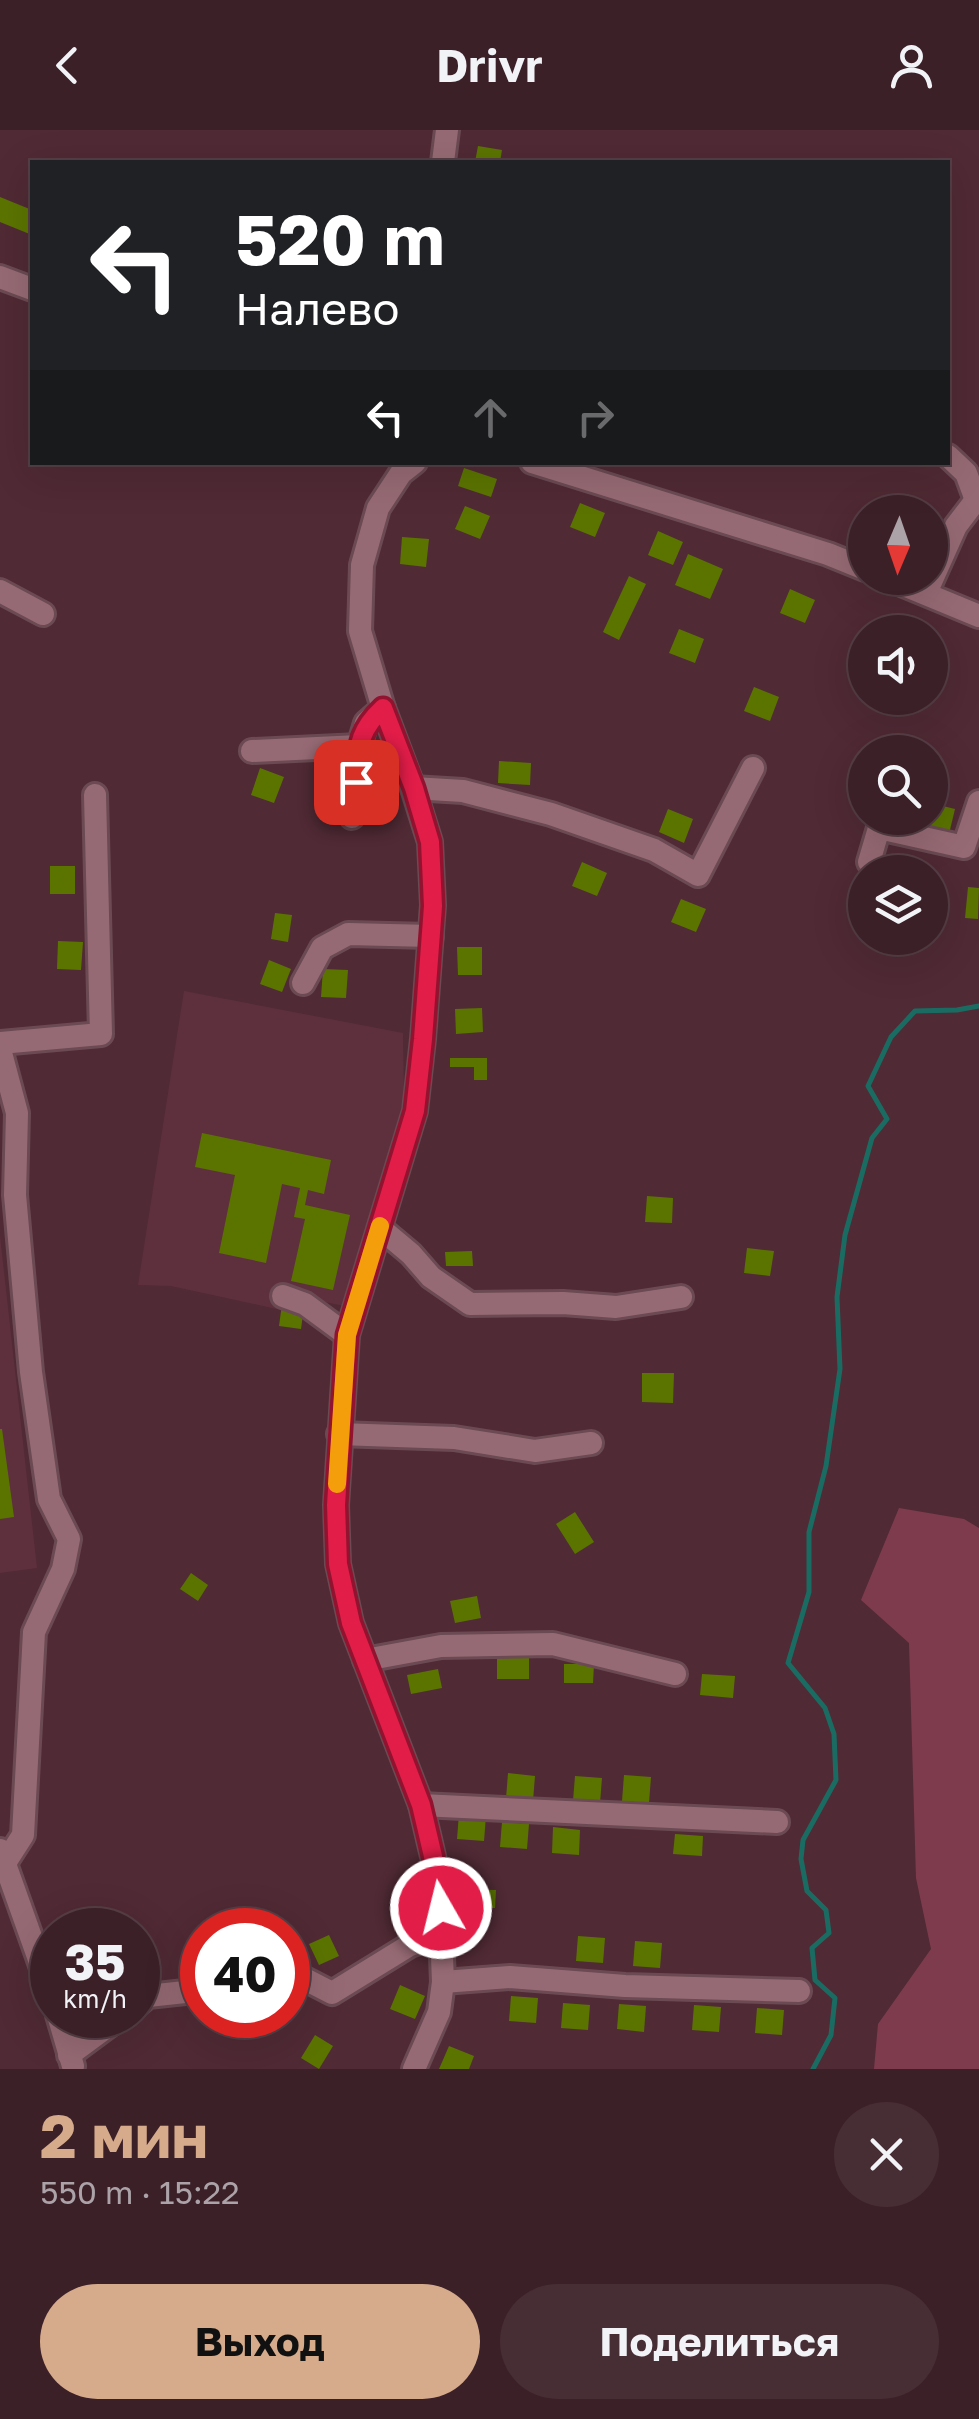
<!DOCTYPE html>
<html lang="ru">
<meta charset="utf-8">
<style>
:root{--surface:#3c2028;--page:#472d34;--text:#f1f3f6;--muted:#aca3a8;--line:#553e45;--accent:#d6ab8b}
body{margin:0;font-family:"Golos Text",sans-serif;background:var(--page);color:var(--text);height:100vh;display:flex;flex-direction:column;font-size:38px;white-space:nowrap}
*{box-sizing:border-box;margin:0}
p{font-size:32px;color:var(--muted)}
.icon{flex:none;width:55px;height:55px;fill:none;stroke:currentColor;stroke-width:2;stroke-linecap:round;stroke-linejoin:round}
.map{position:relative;height:1939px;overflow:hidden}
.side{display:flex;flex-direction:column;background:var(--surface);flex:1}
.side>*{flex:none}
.top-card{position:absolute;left:30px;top:30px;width:920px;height:305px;border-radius:0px;box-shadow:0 10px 40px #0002,0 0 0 2px var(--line);background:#202124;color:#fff;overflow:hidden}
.needle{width:65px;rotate:182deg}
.controls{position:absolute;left:848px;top:365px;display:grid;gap:20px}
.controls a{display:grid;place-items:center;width:100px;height:100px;border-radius:50%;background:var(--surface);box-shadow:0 10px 40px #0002,0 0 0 2px var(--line);font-size:50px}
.speed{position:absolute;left:30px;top:1778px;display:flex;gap:20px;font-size:50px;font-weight:700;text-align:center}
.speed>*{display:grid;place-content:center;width:130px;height:130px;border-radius:50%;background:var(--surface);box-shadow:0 10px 40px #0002,0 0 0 2px var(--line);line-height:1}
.speed small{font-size:25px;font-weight:400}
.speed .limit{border:15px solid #d22;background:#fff;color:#111}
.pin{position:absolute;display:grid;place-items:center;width:85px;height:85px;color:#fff;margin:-42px;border-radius:20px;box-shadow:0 5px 15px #0006}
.me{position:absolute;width:110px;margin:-55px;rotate:352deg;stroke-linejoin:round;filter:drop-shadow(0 0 8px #0008)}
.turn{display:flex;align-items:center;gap:35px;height:210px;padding:0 40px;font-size:45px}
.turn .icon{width:130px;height:130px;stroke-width:2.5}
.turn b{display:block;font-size:70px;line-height:85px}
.lanes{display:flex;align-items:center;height:95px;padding:0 40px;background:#0003;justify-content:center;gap:50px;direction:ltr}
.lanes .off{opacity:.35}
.round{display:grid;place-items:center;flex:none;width:105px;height:105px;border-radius:52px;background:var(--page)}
.headline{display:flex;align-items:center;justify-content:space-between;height:170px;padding:0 40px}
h1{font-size:60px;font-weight:700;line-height:75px;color:var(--accent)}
.cta{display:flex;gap:20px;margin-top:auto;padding:20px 40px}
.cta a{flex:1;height:115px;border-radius:60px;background:var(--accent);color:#111;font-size:40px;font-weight:700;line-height:115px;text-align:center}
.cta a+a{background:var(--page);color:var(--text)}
header{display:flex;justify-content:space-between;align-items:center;height:130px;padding:0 40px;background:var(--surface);font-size:45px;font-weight:700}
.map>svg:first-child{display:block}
</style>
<header><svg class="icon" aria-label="back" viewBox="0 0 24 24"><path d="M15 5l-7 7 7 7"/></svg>Drivr<svg class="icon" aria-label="person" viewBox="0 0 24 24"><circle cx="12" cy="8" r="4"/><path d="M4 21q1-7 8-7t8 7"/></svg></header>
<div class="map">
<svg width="979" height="1939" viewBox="0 0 979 1939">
<rect width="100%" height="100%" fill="#502a35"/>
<g fill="#5e303d">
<polygon points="184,861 403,903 404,967 390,1022 344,1176 306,1168 281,1180 171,1156 138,1155"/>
<polygon points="0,1106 37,1438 0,1443"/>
</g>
<polygon fill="#7e3b4e" points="899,1378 964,1389 979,1398 979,1939 874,1939 878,1894 931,1819 916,1748 909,1513 861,1470"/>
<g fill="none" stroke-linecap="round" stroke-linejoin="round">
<polyline stroke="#1a6c62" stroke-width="5" points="813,1939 831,1905 835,1868 815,1850 812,1818 829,1803 826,1780 807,1761 801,1729 803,1710 836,1650 834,1604 825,1578 788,1533 809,1462 809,1402 826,1336 840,1239 837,1167 845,1105 872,1008 887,989 868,956 891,907 915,881 957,880 979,876"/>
</g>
<g fill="#5b7400">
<polygon points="478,16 502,20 500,32 475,32"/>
<polygon points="0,67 32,80 32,105 0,92"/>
<polygon points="464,338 497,349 491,367 458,356"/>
<polygon points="580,373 605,383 595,407 570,397"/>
<polygon points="465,376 490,386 480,409 455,399"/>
<polygon points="658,401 683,412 673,435 648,425"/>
<polygon points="402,407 429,409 426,437 400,434"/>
<polygon points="688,424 723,439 710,469 675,455"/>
<polygon points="629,446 646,454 619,510 603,502"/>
<polygon points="790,459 815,470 805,493 780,483"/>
<polygon points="909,489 937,501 930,517 930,502 903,502"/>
<polygon points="679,499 704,509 695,533 669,523"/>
<polygon points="754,557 779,567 770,591 744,581"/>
<polygon points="499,631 531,633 530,655 498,653"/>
<polygon points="857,633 865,636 865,664 848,657"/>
<polygon points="260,638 284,647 274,673 251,665"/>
<polygon points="935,674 955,679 948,708 927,702"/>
<polygon points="668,679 693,689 684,713 659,702"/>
<polygon points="582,732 607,743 597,766 572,756"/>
<rect x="50" y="736" width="25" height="28"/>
<polygon points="968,757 979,758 978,789 965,788"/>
<polygon points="681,769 706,779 696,802 671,792"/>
<polygon points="275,783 292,785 288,812 271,809"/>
<polygon points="58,811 83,812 81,840 57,839"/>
<polygon points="457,817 482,817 482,845 458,845"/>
<polygon points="269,830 291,839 282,862 260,854"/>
<polygon points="323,839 348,840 346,868 321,867"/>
<polygon points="482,878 483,902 456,904 455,879"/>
<polygon points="450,928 487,928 487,950 474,950 474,937 450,937"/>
<polygon points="202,1003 331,1030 324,1064 308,1060 305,1075 350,1085 333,1160 291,1151 305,1089 294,1087 300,1058 282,1054 266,1133 219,1123 235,1045 195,1037"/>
<polygon points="647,1066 673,1068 672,1093 645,1092"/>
<polygon points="747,1118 774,1121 770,1146 744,1143"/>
<polygon points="472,1121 473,1136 446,1136 445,1122"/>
<polygon points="282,1174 304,1177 301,1199 279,1196"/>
<polygon points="642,1243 674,1243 673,1273 642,1272"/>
<polygon points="0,1299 2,1299 14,1387 0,1389"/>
<polygon points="575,1382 594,1412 575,1424 556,1394"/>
<polygon points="191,1443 208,1455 198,1471 180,1459"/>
<polygon points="477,1466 481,1488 455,1493 450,1471"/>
<rect x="497" y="1525" width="32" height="24"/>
<polygon points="564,1534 594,1534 593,1553 564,1553"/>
<polygon points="438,1539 442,1558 411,1564 407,1545"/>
<polygon points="702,1544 735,1546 733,1568 700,1565"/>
<polygon points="508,1643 535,1646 533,1671 506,1669"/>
<polygon points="624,1645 651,1647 649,1673 622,1671"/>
<polygon points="575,1646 602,1648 600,1673 573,1671"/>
<polygon points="459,1684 486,1686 484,1711 457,1709"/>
<polygon points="502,1692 529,1694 527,1719 500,1717"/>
<polygon points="553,1697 580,1700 579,1725 552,1723"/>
<polygon points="675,1704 703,1706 702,1726 673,1724"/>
<polygon points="465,1759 496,1760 495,1778 464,1778"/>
<polygon points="269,1782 278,1800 256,1800 251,1790"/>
<polygon points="329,1805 339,1826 319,1835 309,1814"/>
<polygon points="578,1806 605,1808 603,1833 576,1831"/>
<polygon points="635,1811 662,1813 660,1838 633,1836"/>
<polygon points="400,1855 425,1866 415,1889 390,1879"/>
<polygon points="511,1866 538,1868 536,1893 509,1891"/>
<polygon points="563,1873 590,1875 588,1900 561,1898"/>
<polygon points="619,1874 646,1876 644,1902 617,1899"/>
<polygon points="694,1875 721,1877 719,1902 692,1900"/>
<polygon points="757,1878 784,1880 782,1905 755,1903"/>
<polygon points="315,1905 333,1916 319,1939 301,1928"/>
<polygon points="449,1916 474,1926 469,1939 439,1939"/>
</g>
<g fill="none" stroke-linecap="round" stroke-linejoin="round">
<g stroke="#6b4a53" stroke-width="28">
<g id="minor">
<polyline points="443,32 447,0"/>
<polyline points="0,147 32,159"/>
<polyline points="948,326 966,343 976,370"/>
<polyline points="532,332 828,424 865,439"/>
<polyline points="887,448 979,486"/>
<polyline points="0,461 43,484"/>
<polyline points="926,463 956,396 979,366"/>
<polyline points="252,621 359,616 366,593 383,578"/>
<polyline points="413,658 463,661 551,684 654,720 698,745 753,638"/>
<polyline points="352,687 359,616"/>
<polyline points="869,732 879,698 964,717 979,672"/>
<polyline points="303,853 322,818 348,804 431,806"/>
<polyline points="0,913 101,904 95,665"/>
<polyline points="0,919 17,983 15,1065 31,1242 49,1369 69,1409 63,1439 34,1502 23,1705 5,1733"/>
<polyline points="380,1098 411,1124 431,1147 470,1174 563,1173 616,1177 681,1167"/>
<polyline points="283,1166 305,1174 347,1205"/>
<polyline points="339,1304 454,1308 535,1321 591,1313"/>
<polyline points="365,1530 441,1516 553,1514 675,1544"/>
<polyline points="421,1675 777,1692"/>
<polyline points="0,1720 52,1866"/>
<polyline points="288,1843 299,1846 332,1863 410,1815 442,1804"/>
<polyline points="443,1852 510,1847 625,1856 799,1861"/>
<polyline points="138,1874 148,1866 185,1862 202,1847"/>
<polyline points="58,1885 73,1936"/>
<polyline points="69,1925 123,1885"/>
<polyline points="414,1939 439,1882 443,1852 439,1752 421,1675 351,1493 338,1434 336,1375 347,1205 415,981 423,909 433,775 430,712 413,658 383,578 360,501 362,435 378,378 401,343 415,332"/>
</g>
</g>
<use href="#minor" stroke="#966a74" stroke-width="22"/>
</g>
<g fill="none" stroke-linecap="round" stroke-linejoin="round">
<g stroke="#92132f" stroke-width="25">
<path id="route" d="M356,652c3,-34 1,-50 27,-74l31,80 16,54 3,64 -10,133 -8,72 -68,224 -11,170 2,59 13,59 70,182 18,77 2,26"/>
</g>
<use href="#route" stroke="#e11d48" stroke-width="18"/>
<polyline stroke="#f59e0b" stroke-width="18" points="337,1354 347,1205 380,1096"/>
</g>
</svg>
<div class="controls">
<a><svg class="needle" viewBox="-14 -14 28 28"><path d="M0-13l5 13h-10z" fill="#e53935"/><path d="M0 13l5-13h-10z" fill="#aca3a8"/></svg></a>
<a><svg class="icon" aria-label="sound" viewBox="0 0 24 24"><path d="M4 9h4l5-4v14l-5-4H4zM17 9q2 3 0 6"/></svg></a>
<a><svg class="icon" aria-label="search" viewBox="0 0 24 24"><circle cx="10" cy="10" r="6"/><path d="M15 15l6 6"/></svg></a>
<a><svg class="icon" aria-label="layers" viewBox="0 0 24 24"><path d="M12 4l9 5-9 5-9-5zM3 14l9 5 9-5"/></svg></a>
</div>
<div class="speed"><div>35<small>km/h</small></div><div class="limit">40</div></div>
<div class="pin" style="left:356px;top:652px;background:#d93025"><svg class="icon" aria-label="arrive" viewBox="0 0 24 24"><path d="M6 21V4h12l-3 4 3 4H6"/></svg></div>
<svg class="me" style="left:441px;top:1778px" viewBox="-20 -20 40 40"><circle r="17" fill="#e11d48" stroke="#fff" stroke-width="3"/><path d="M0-11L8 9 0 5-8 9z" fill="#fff"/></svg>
<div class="top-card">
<div class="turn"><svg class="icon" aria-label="left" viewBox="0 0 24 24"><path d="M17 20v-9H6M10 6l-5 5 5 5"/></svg><div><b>520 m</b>Налево</div></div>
<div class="lanes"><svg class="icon" aria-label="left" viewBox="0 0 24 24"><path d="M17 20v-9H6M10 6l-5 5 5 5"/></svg><svg class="icon off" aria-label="ahead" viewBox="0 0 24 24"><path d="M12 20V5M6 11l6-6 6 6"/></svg><svg class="icon off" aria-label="right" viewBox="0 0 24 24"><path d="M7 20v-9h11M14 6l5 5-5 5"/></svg></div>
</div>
</div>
<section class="side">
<div class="headline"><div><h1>2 мин</h1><p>550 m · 15:22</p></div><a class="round"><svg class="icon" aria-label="close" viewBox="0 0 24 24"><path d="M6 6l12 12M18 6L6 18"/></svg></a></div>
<div class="cta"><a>Выход</a><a>Поделиться</a></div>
</section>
